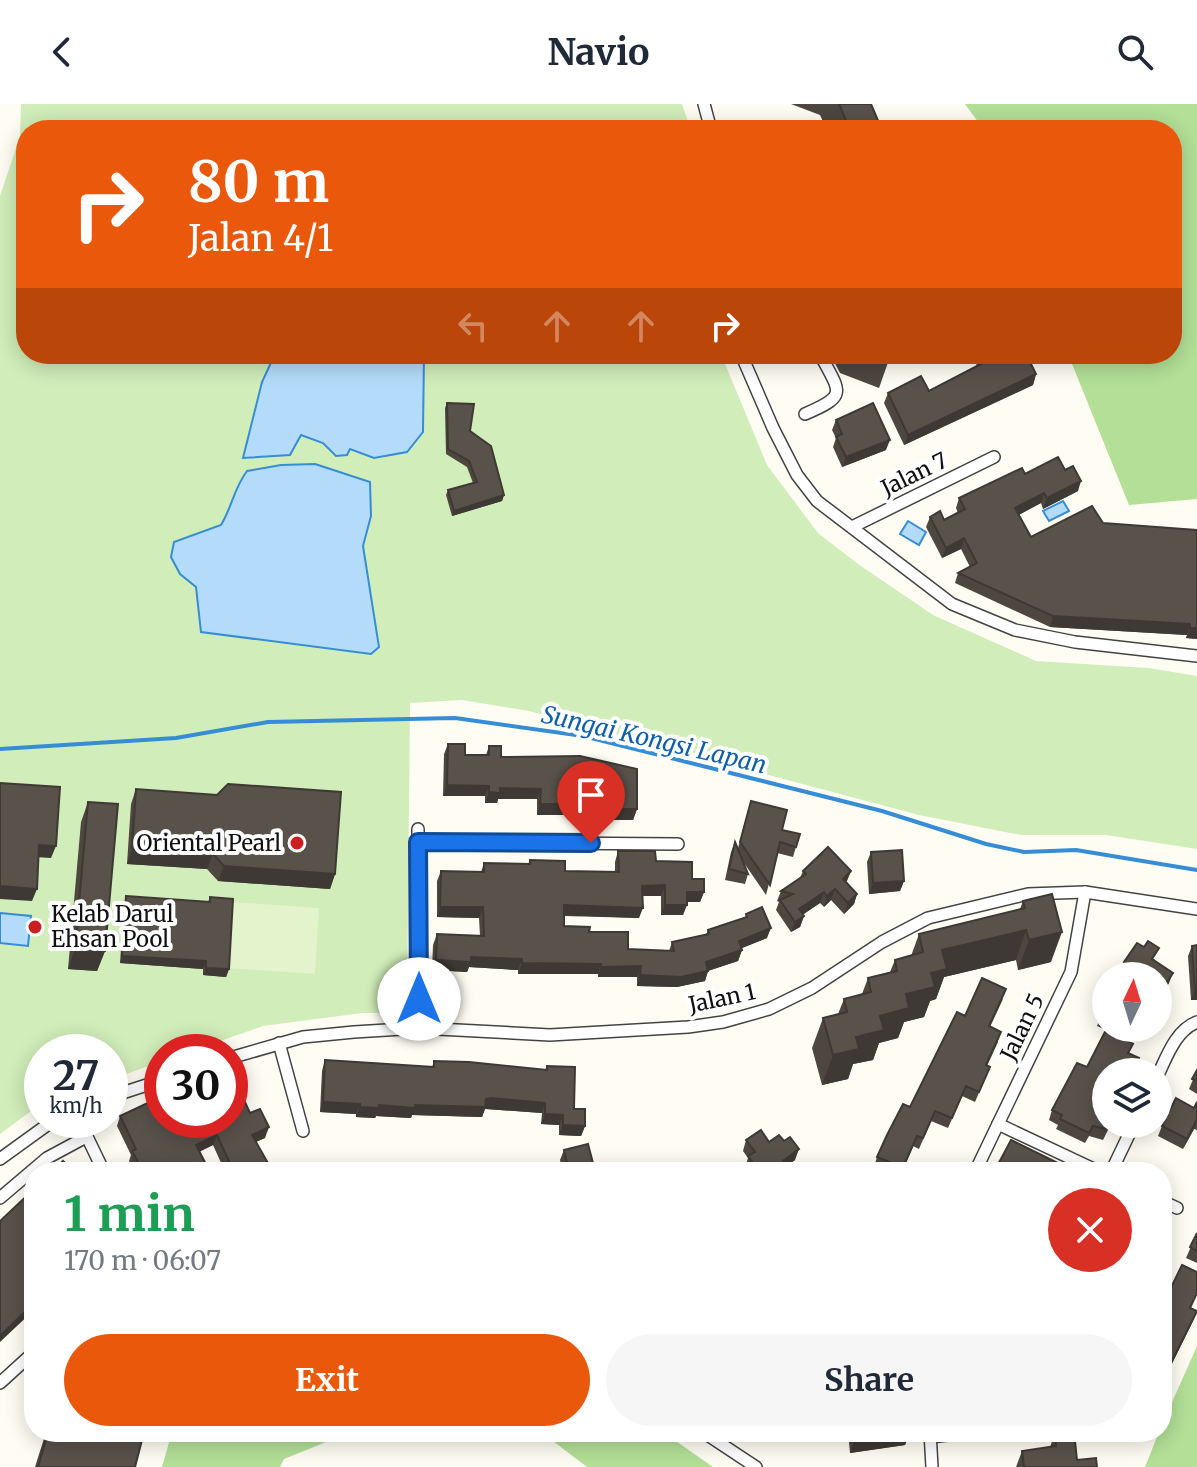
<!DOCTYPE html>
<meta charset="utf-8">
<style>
:root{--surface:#fff;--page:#f6f6f7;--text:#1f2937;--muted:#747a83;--accent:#ea580c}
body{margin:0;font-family:Merriweather,serif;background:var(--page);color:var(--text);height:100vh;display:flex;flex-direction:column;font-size:30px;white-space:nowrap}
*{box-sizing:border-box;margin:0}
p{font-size:26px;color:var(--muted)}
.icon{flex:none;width:44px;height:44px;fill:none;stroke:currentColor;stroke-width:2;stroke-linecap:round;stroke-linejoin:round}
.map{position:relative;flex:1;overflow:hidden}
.panel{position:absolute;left:24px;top:1058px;width:1148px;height:280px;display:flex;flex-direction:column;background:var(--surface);border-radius:32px;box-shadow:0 4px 20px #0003}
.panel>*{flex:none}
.top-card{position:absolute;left:16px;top:16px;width:1166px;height:244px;border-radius:32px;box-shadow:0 4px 20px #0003;background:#ea580c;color:#fff;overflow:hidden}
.needle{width:52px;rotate:4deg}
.controls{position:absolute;left:1092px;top:858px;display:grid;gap:16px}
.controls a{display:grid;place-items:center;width:80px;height:80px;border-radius:50%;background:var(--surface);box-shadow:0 4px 20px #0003;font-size:40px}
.speed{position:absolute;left:24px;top:930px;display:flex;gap:16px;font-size:40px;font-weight:700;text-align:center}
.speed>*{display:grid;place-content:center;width:104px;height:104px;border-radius:50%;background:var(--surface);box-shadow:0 4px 20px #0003;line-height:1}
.speed small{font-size:20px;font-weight:400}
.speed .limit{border:12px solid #d22;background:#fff;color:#111}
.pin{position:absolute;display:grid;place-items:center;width:68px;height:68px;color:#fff;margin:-82px -34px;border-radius:50% 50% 50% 0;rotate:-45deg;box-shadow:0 0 8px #0007}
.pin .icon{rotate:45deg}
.me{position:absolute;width:88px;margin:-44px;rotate:0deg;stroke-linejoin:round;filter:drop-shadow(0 0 6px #0008)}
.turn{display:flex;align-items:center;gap:28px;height:168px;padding:0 40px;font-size:36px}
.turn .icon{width:104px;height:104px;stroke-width:2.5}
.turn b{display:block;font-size:56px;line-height:68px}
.lanes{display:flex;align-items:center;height:76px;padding:0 40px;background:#0003;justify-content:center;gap:40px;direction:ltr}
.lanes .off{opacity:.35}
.round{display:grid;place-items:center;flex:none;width:84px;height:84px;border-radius:42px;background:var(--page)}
.head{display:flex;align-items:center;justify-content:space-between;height:136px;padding:0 40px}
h1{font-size:48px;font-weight:700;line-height:60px;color:#1e9e55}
.primary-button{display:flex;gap:16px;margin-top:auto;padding:16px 40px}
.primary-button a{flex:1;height:92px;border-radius:48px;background:var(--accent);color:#fff;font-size:32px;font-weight:700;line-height:92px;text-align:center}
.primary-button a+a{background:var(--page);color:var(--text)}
header{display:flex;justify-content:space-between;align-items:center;height:104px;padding:0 40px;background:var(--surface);font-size:36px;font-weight:700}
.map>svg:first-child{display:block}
</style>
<header><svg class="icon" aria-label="back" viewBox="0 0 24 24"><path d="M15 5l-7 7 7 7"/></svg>Navio<svg class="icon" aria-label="search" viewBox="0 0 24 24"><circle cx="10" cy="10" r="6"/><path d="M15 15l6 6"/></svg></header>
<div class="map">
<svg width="1197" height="1363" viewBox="0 0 1197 1363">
<rect width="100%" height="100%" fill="#fffdf3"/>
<polygon fill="#d1edb9" points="21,0 682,0 691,26 26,26 26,250 721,250 767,361 818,429 858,460 933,511 1036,557 1149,564 1197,572 1197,745 1106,731 1021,731 919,711 529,607 462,596 410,599 407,901 398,909 362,909 263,922 189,948 162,948 162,957 110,976 110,948 42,948 42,999 0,1030 0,92 20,32"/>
<g fill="#b3df97">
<polygon points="965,0 1197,0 1197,395 1129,401 1068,250 1172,250 1172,26 984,26"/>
<polygon points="1197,1242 1197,1363 1145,1363 1159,1328 1162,1328 1162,1321"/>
<polygon points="172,1328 351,1328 284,1355 280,1363 162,1363"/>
<polygon points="541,1328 663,1328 713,1363 587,1363"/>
</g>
<polygon fill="#e3f3cb" points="232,798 319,804 315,870 227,864"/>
<g fill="#b4dcfa" stroke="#368dd6" stroke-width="2">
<polygon points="275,250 424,250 423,328 407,348 374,354 350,345 347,351 336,352 323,339 301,331 290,351 243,354 262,278"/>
<path d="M315,360l55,18 1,34 -8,30 16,101 -8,7 -170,-22 -5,-45 -16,-13 -9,-17 3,-15 47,-17c12,-20 12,-35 26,-54l34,-6z"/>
<polygon points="1063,397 1069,407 1049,417 1043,407"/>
<polygon points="908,417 926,428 919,441 900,430"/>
<polygon points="0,809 31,812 28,842 0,839"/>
</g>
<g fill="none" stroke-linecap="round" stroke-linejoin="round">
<polyline stroke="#368dd6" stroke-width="4" points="0,645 176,634 268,618 455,614 583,632 882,707 986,740 1024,748 1076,746 1197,766"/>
<g stroke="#434343" stroke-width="14">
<g id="minor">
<polyline points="704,0 711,26"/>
<polyline points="741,250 773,324 797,371 817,397 952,500 1015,526 1075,538 1197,552"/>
<path d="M805,310c44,-19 35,-21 15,-60"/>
<polyline points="852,423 994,353"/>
<polyline points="418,725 419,924"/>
<polyline points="418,738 678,740"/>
<polyline points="279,939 303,1027"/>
<polyline points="230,954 303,933 354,928 419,924 550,931 688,923 723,918 769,905 812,884 882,838 928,814 1028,790 1085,788 1197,805"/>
<path d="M1158,971c9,-19 18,-45 39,-53"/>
<polyline points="110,993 162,976"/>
<polyline points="79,1016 104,1068"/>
<polyline points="998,1020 1100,1068"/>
<polyline points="0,1055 54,1016"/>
<polyline points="975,1068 1071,868 1085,788"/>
<polyline points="1111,1068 1134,1020"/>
<polyline points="0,1094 47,1054 86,1033"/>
<polyline points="1162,1097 1177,1104"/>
<polyline points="0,1279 34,1248"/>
<polyline points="703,1328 756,1363"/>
<polyline points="930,1328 932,1363"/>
<polyline points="930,1333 973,1328"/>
</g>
</g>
<use href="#minor" stroke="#fff" stroke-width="11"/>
</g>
<g fill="#4d4740" fill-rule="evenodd">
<polygon points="791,0 871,0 882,26 827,26 820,11"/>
<polygon points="830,250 891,250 879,284 840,269"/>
<polygon points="979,252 1036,270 1033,281 904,341 884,299 888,289 929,287 976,262"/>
<polygon points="447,299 470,327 504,391 502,397 452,412 446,391 448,386 473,379 467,363 446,350 445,304"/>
<polygon points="836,316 886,346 842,363 833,343 836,334 832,326"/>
<polygon points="1025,370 1078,387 1043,405 1041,399 1019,411 1031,433 1103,419 1197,426 1197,535 1186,534 1187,531 1050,523 955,479 958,469 970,463 961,445 942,454 926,423 930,413 944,416 958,409 956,404 959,394"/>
<polygon points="448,640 465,651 486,651 489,642 501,653 637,705 633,716 585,716 585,711 537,711 537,695 498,695 497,699 485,699 485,692 443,692 444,650"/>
<polygon points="136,685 335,770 330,785 218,777 207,765 127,760 131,700"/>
<polygon points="751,697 782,726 796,743 793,753 777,749 766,791 744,759 748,770 745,780 725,776 731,748 735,738 738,744"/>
<polygon points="88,698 105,847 97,867 68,865 81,718"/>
<polygon points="618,747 656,757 692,775 704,788 700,798 687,798 683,811 661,811 661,792 642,792 639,814 564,812 564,822 589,828 628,845 669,847 672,838 706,831 708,826 745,814 746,810 767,834 741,844 742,846 738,857 708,867 705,877 677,883 637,882 637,873 598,873 598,870 518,870 518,866 469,863 467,868 432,866 433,841 437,830 480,832 479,814 437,813 437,777 441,767 481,768 484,759 528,760 530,756 565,767 615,767 615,758"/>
<polygon points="871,748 904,777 900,787 869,790 867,758"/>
<polygon points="803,767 851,767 846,778 857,790 854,800 844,810 831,796 824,803 820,799 802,811 804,812 800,823 791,828 776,806 779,798 777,797 781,787 800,774"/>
<polygon points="126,792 208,798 210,793 229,865 226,873 203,871 203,865 120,859 124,800"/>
<polygon points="1023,797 1051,858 1018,866 1016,856 944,873 936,895 930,897 924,913 904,918 898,934 879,939 873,956 853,960 848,975 822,981 812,944 823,914 838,910 844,895 862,890 868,874 890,868 895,856 911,852 919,830 1020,805"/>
<polygon points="1197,841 1197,896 1191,896 1188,852 1192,842"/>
<polygon points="1155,855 1154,856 1169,879 1158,896 1158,872 1125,872 1121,869 1124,858"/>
<polygon points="1003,895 990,923 998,938 987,962 990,963 975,998 962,992 948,1024 931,1017 919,1045 913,1042 902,1068 885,1068 874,1063 877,1053 910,1003 965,912"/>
<polygon points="1106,901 1106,924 1134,924 1127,937 1129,950 1135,965 1133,968 1106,968 1106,1020 1111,1020 1103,1036 1089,1032 1085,1039 1056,1025 1058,1021 1049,1016 1052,1006 1087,963 1106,926 1097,922"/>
<polygon points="325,956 432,963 434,957 545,966 547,962 585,1022 581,1032 559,1031 559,1021 541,1020 542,1009 487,1005 485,1005 482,1013 412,1011 411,1014 376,1012 375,1014 356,1013 356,1010 320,1008 322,967"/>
<polygon points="1197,966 1197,990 1189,985"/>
<polygon points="1197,998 1197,1026 1194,1025 1183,1045 1158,1032 1162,1022 1194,1004"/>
<path d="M250,1009l15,25 -9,4 13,23 -2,7h-133l-5,-11 2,-6 -14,-29 3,-10 52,15zM213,1041l9,20 -12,7 -11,-20z"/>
<polygon points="746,1036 769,1038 795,1056 786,1062 791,1068 744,1068 746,1064 745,1063 748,1054 743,1047"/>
<polygon points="564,1046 592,1068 563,1068 560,1056"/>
<polygon points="1197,1129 1197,1159 1186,1154"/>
<polygon points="46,1328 110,1328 135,1363 35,1363"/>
<polygon points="848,1328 908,1328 909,1331 905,1341 850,1349"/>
<polygon points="1119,1328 1138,1328 1134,1336"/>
<polygon points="1055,1329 1077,1356 1097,1363 1016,1363 1022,1347 1050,1343"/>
</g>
<g fill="#3e3934">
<polygon points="1036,270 1033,281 904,341 908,331"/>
<polygon points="890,336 886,346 842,363 846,353"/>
<polygon points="1081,377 1078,387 1043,405 1047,394"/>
<polygon points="1044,389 1041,399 1012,414 1015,404"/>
<polygon points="504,391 502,397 452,412 454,407"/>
<polygon points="964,434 961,445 942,454 946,444"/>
<polygon points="1053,512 1190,520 1187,531 1050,523"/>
<polygon points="1190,524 1197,524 1197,535 1186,534"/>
<polygon points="447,681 489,682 485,692 443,692"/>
<polygon points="500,684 541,685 537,695 498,695 497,699 485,699 489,688"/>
<polygon points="540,700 589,700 585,711 537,711"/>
<polygon points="589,705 637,705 633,716 585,716"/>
<polygon points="39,741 56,742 51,754 35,753"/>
<polygon points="132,745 213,750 207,765 127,760"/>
<polygon points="224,762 335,770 330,785 218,777"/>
<polygon points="851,767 847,777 839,785 843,775"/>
<polygon points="904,777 900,787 869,790 873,779"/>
<polygon points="665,781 661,792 638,792 642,782"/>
<polygon points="0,782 37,785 32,797 0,795"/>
<polygon points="835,785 831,796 824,803 827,792"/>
<polygon points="687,788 704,788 700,798 683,798"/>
<polygon points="824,788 820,799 795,816 799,805"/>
<polygon points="857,790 854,800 844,810 848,799"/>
<polygon points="564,801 643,804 639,814 560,811"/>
<polygon points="665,801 687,801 683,811 661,811"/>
<polygon points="440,803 483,803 479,814 437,813"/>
<polygon points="804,812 800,823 791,828 795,818"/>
<polygon points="771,824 767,834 735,847 739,837"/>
<polygon points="1026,826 1016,856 944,873 936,895 930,897 924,913 904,918 898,934 879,939 873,956 853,960 848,975 822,981 833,951 906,890 942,846"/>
<polygon points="1062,828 1051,858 1018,866 1029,836"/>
<polygon points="75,845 105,847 97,867 68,865"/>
<polygon points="742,846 738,857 704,868 708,867 705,877 677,883 637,882 640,871 706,858"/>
<polygon points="122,852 206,857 203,865 120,859"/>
<polygon points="471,853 522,855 518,866 469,863 467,868 432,866 436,856"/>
<polygon points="522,859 601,860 598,870 518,870"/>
<polygon points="641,862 637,873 598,873 601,863"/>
<polygon points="206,864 229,865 226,873 203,871"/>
<polygon points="1173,869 1169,879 1158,896 1158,891"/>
<polygon points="1195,886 1197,886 1197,896 1191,896"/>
<polygon points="491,994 545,999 542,1009 485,1005 482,1013 412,1011 411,1014 376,1012 375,1014 356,1013 360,1003 415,1001"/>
<polygon points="323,998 360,1000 356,1010 320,1008"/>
<polygon points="545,1010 563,1011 559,1021 541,1020"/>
<polygon points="1197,1015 1194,1025 1183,1045 1187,1035"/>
<polygon points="563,1021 585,1022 581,1032 559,1031"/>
<polygon points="269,1023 265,1034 248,1041 252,1031"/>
<polygon points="217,1031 213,1041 192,1051 196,1041"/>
<polygon points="799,1045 795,1056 779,1067 783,1057"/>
<polygon points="269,1061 267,1068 257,1068"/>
<polygon points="594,1063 592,1068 572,1068"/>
<polygon points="34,1199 34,1206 0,1238 0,1232"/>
<polygon points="1197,1207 1193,1217 1162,1280 1162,1277"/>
<polygon points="909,1331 905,1341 850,1349 854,1338"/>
</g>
<g fill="#59524b" stroke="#3e3934" stroke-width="2" fill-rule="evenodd">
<polygon points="839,0 871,0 882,26 850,26"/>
<polygon points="878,250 891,250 890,254"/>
<polygon points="982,250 1026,250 1036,270 908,331 888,289 921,272 929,287 983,259 979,252"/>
<polygon points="447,299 474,300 470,327 491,342 504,391 454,407 448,386 477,378 469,357 448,345"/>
<polygon points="873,299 890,336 846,353 836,333 842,330 836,316"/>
<polygon points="1058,353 1065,366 1073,362 1081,377 1047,394 1044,389 1015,404 1031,433 1092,402 1103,419 1197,426 1197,524 1190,524 1190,520 1053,512 958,469 977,459 964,434 946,444 930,413 940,407 944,416 965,405 959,394 1022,364 1025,370"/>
<polygon points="448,640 465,640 465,651 489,651 489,642 501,642 501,653 580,652 637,665 637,705 589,705 589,700 540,700 541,685 500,684 500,689 489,688 489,682 447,681"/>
<polygon points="0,679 60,683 56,742 39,741 37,785 0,782"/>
<polygon points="228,680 341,688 335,770 224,762 213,750 132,745 136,685 217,691"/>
<polygon points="751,697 787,706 782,726 800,730 796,743 780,738 770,781 740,738"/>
<polygon points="88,698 118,700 105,847 75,845"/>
<polygon points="735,738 748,770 729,765"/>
<polygon points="828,743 851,767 843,775 857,790 848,799 835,785 827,792 824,788 799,805 804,812 795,818 780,796 793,790 781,787 806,770 803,767"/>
<polygon points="902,746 904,777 873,779 871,748"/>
<polygon points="618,747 655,747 656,757 692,758 692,775 704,775 704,788 687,788 687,801 665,801 665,781 642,782 643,804 564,801 564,822 590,823 589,828 628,828 628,845 674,847 672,838 709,830 708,826 747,813 746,810 762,803 771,824 739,837 742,846 706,858 708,867 681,873 640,871 641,862 601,863 601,860 522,859 522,855 471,853 471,858 436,856 437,830 484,832 483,803 440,803 441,767 484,768 484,759 530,760 530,756 565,757 565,767 619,768"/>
<polygon points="1052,790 1062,828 1029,836 1026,826 942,846 947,865 931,869 935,883 906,890 909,904 880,912 884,926 856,933 859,945 833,951 823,914 847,908 844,895 871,888 868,874 897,867 895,856 923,848 919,830 1025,804 1023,797"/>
<polygon points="126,792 210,798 210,793 233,795 229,865 206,864 206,857 122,852"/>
<polygon points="1148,837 1159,844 1152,855 1173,869 1158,891 1158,872 1128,872 1126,870 1131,863 1124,858 1137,839 1144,843"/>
<polygon points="1197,841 1197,886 1195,886 1192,842"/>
<polygon points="982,874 1006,885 989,922 1001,928 986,961 990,963 979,988 966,982 952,1014 935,1007 923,1034 917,1032 901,1068 888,1068 892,1059 877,1053 887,1031 903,1000 910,1003 957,908 965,912"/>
<polygon points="1106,901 1106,914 1100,911"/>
<polygon points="1107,924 1132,924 1126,936 1133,940 1128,949 1139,954 1131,968 1106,968 1106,1020 1110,1020 1107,1025 1093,1022 1089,1029 1060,1015 1062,1011 1052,1006 1077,959 1087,963"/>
<polygon points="325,956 434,963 434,957 469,958 547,966 547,962 575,963 574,1005 585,1005 585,1022 563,1021 563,1011 545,1010 545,999 491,994 486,995 485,1003 415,1001 415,1004 379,1001 379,1004 360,1003 360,1000 323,998"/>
<polygon points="1197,966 1197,977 1192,975"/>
<path d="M233,972l17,37 10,-4 9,18 -17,8 17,30 -12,7h-104l-3,-5 -7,4 -11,-20 4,-2 -16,-33 36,-17 6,13v8h4l6,11 22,-11h36v-42zM217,1031l12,26 -19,11 -14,-27z"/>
<polygon points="1176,994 1194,1004 1197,998 1197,1015 1187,1035 1162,1022"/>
<polygon points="761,1026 769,1038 779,1031 784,1037 790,1033 799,1045 783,1057 791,1068 769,1068 768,1067 766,1068 749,1068 746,1064 753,1059 748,1052 755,1048 746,1036"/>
<polygon points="1011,1036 1072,1066 1071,1068 994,1068"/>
<polygon points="588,1040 594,1063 569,1068 564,1046"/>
<polygon points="63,1057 74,1068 52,1068"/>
<polygon points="34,1085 34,1199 0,1232 0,1117"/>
<polygon points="1197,1129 1197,1147 1190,1143"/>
<polygon points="1182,1161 1197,1168 1197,1189 1190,1204 1197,1207 1162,1277 1162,1189 1167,1192"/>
<polygon points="48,1328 110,1328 142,1336 135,1363 38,1363"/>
<polygon points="853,1328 908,1328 909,1331 854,1338"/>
<polygon points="1074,1328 1077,1356 1096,1354 1097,1363 1024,1363 1022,1347 1056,1342 1055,1329"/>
</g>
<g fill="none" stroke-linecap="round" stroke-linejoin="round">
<g stroke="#114b97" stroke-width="20">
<polyline id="route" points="419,895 418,738 591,739"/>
</g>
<use href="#route" stroke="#1a73e8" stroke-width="14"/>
</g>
<g fill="#ca1f1e" stroke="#fff" stroke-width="3">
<circle cx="297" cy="739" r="8"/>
<circle cx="35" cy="823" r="8"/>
</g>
<g text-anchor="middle" stroke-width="8" stroke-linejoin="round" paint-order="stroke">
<g font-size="22" fill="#101010" stroke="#fff">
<text transform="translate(914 370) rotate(-26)" y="8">Jalan 7</text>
<text transform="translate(722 894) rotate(-12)" y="8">Jalan 1</text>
<text transform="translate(1022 923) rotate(-64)" y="8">Jalan 5</text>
</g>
<g font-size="22" fill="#101010" stroke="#fff" text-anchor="end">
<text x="281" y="747">Oriental Pearl</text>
<text x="51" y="818" text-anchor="start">Kelab Darul<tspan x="51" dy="25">Ehsan Pool</tspan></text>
</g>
<g font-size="24" font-style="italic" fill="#105fab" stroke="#fff">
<text transform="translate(654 636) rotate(13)" y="8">Sungai Kongsi Lapan</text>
</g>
</g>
</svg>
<div class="controls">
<a><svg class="needle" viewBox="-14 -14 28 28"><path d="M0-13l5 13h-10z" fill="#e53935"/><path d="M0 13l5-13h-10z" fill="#747a83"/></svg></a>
<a><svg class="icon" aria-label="layers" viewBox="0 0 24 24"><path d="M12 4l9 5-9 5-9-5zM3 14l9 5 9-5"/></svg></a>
</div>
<div class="speed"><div>27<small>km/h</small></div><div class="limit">30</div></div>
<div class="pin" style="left:591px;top:739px;background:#d93025"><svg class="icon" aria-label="arrive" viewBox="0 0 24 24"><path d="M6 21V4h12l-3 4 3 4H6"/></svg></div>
<svg class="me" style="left:419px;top:895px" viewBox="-20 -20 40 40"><circle r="19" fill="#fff"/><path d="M0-13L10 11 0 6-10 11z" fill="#1a73e8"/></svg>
<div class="top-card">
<div class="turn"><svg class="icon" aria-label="right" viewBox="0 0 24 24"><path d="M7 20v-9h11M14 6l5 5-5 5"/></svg><div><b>80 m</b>Jalan 4/1</div></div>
<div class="lanes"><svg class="icon off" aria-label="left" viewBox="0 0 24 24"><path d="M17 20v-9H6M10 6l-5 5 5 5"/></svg><svg class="icon off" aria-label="ahead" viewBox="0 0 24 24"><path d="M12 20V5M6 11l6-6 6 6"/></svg><svg class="icon off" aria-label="ahead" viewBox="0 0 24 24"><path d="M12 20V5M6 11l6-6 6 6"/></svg><svg class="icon" aria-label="right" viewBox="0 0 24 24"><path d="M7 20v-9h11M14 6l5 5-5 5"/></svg></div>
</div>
<section class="panel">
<div class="head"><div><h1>1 min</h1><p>170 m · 06:07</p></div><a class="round" style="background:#d93025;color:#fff"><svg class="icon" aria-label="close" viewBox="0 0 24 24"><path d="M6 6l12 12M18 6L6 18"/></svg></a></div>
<div class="primary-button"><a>Exit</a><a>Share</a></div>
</section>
</div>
